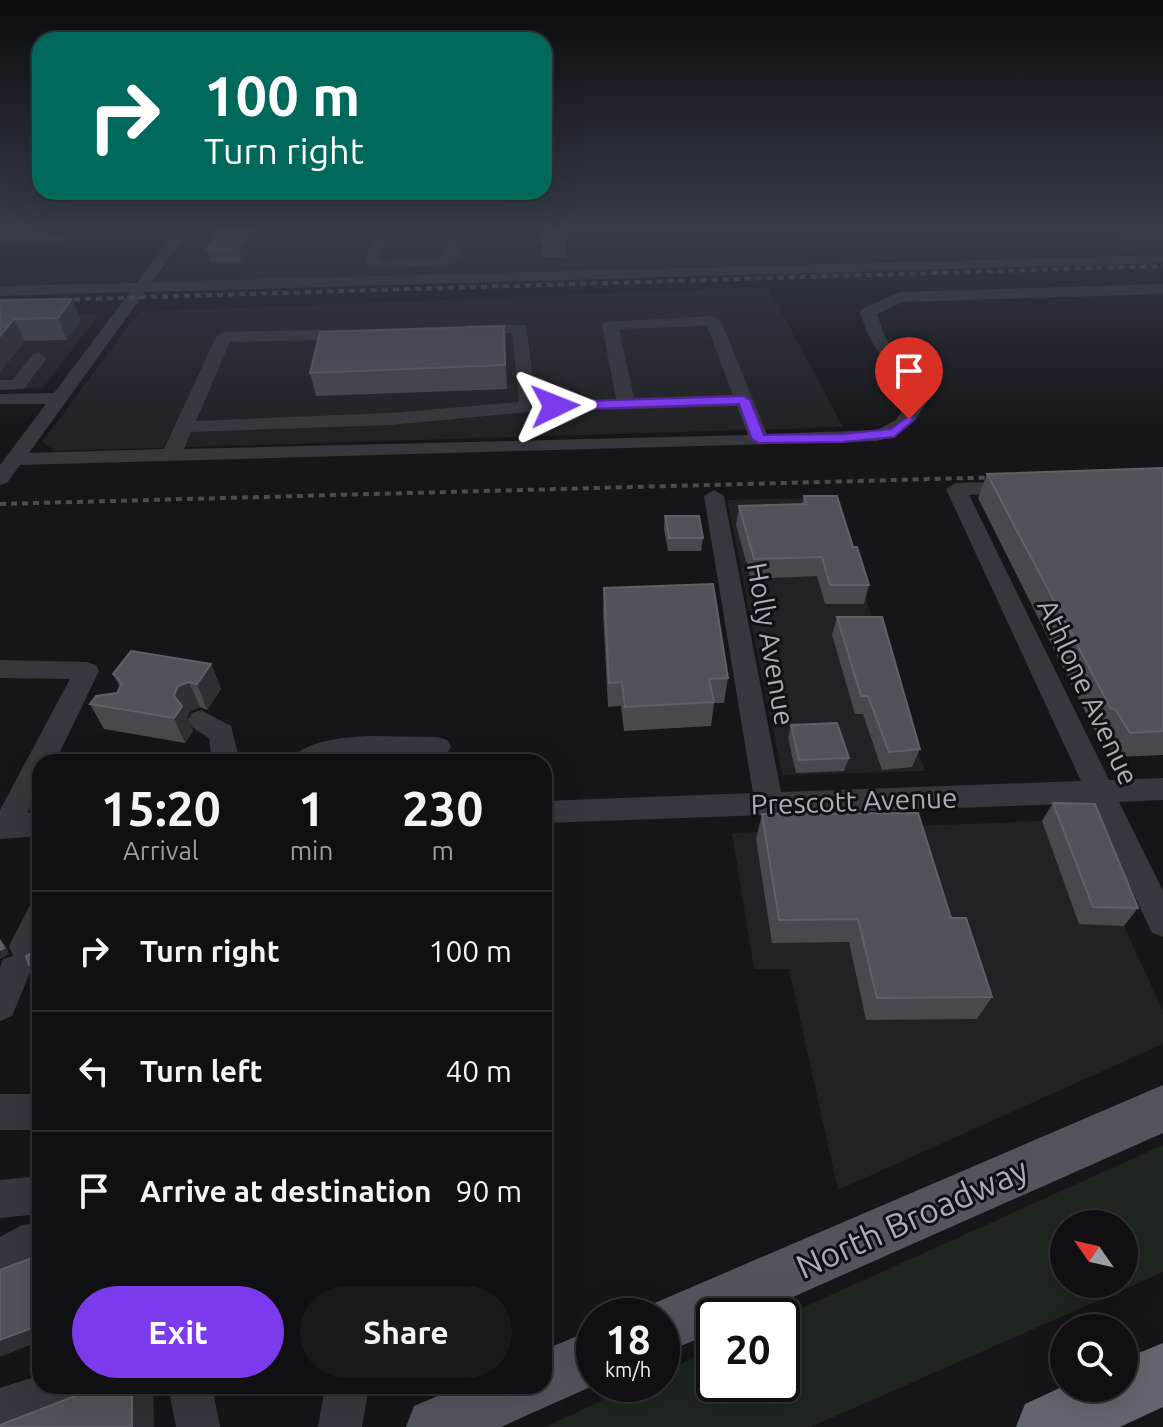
<!DOCTYPE html>
<style>
:root{--surface:#101012;--page:#19191b;--text:#f1f3f6;--muted:#9c9d9f;--line:#303032;--accent:#7c3aed}
body{margin:0;font-family:Ubuntu,sans-serif;background:var(--page);color:var(--text);height:100vh;display:flex;flex-direction:column;font-size:30px;white-space:nowrap}
*{box-sizing:border-box;margin:0}
p{font-size:26px;color:var(--muted)}
.icon{flex:none;width:44px;height:44px;fill:none;stroke:currentColor;stroke-width:2;stroke-linecap:round;stroke-linejoin:round}
.map{position:relative;flex:1;overflow:hidden}
.side{position:absolute;left:32px;top:754px;width:520px;height:640px;display:flex;flex-direction:column;background:var(--surface);border-radius:24px;box-shadow:0 8px 32px #0002,0 0 0 2px var(--line)}
.side>*{flex:none}
.hud{position:absolute;left:32px;top:32px;width:520px;height:168px;border-radius:24px;box-shadow:0 8px 32px #0002,0 0 0 2px var(--line);background:#00695c;color:#fff;overflow:hidden}
.needle{width:52px;rotate:304deg}
.controls{position:absolute;left:1050px;top:1210px;display:grid;gap:16px}
.controls a{display:grid;place-items:center;width:88px;height:88px;border-radius:50%;background:var(--surface);box-shadow:0 8px 32px #0002,0 0 0 2px var(--line);font-size:40px}
.speed{position:absolute;left:576px;top:1298px;display:flex;gap:16px;font-size:40px;font-weight:700;text-align:center}
.speed>*{display:grid;place-content:center;width:104px;height:104px;border-radius:50%;background:var(--surface);box-shadow:0 8px 32px #0002,0 0 0 2px var(--line);line-height:1}
.speed small{font-size:20px;font-weight:400}
.speed .limit{border:4px solid #111;border-radius:12px;background:#fff;color:#111}
.pin{position:absolute;display:grid;place-items:center;width:68px;height:68px;color:#fff;margin:-82px -34px;border-radius:50% 50% 50% 0;rotate:-45deg;box-shadow:0 0 8px #0007}
.pin .icon{rotate:45deg}
.me{position:absolute;width:88px;margin:-44px;rotate:88deg;stroke-linejoin:round;filter:drop-shadow(0 0 6px #0008)}
.turn{display:flex;align-items:center;gap:28px;height:168px;padding:0 40px;font-size:36px}
.turn .icon{width:104px;height:104px;stroke-width:2.5}
.turn b{display:block;font-size:56px;line-height:68px}
.eta{display:flex;justify-content:space-evenly;align-items:center;height:136px;text-align:center}
.eta b{font-size:48px;font-weight:700;line-height:56px}
.button{display:flex;gap:16px;margin-top:auto;padding:16px 40px}
.button a{flex:1;height:92px;border-radius:48px;background:var(--accent);color:#fff;font-size:32px;font-weight:700;line-height:92px;text-align:center}
.button a+a{background:var(--page);color:var(--text)}
ul{padding:0;list-style:none}
li{display:flex;align-items:center;gap:24px;height:120px;padding:0 40px;border-top:2px solid var(--line)}
li div{flex:1}
li b{display:block;font-size:30px}
li em{font-style:normal}
.map>svg:first-child{display:block}
</style>
<div class="map">
<svg width="1163" height="1427" viewBox="0 0 1163 1427">
<rect width="100%" height="100%" fill="#161618"/>
<g fill="#222225">
<polygon points="193,230 1163,230 1163,253 154,283"/>
<polygon points="768,287 843,427 55,451 42,442 139,312"/>
<polygon points="99,314 43,388 0,389 0,317"/>
<polygon points="831,498 925,771 782,775 727,500"/>
<polygon points="1042,821 1082,823 1124,926 1163,1011 1163,1044 838,1190 789,969 754,969 732,833"/>
</g>
<path fill="#1e261f" fill-rule="evenodd" d="M1163,1145v127l-352,155h-266l93,-43h24v-11l52,-24v35h68v-67zM1064,1224h60v60h-60z"/>
<g fill="none" stroke-linecap="round" stroke-linejoin="round">
<g fill="#37383d" fill-rule="evenodd">
<polygon points="80,230 103,230 59,243 0,242 0,234 59,235"/>
<path d="M176,230h14l-38,52 1011,-27v8l-1018,29 -116,161 135,-4 52,-112 8,-5 131,-3 8,5 -8,5 -125,3 -34,79 194,-8 129,-11 -7,-69h-48l-2,-3 8,-5h56l10,76 80,-2 -14,-74 2,-3 109,-6 8,5 46,113 110,-4 19,-10 12,-17 -40,-68 -8,-23 2,-3 38,-17 263,-8v10l-260,8 -26,12 7,21 42,68c-12,22 -24,32 -49,38l-857,24 -13,18 -7,2v-20l46,-61h-46v-10l54,-1 76,-101 -130,4v-10l137,-3zM707,326l26,69 -99,3 -15,-69zM737,406l11,29 -564,14 7,-17 199,-7 138,-13z"/>
<polygon points="376,230 390,230 379,260 383,261 443,257 453,230 467,230 459,257 452,264 383,269 364,263"/>
<polygon points="1101,230 1163,232 1163,240 1131,239"/>
<polygon points="39,353 47,358 24,389 0,390 0,380 13,380 33,354"/>
<polygon points="1016,481 1023,483 1026,487 1023,491 969,495 1109,780 1163,778 1163,800 1119,802 1163,891 1163,937 1152,933 1091,803 544,823 544,801 753,793 704,496 714,490 724,496 781,792 1081,781 946,489 956,483"/>
<polygon points="0,660 87,662 96,665 99,671 55,762 40,762 40,789 27,813 40,812 40,836 0,839 0,810 70,679 0,678"/>
<polygon points="201,710 231,726 240,762 212,762 209,738 192,727 188,720 192,713"/>
<path d="M369,736l69,1 9,3 4,7 -4,7 -9,3 -69,-1 -40,6h-39c12,-22 56,-25 79,-26z"/>
<polygon points="40,903 40,949 36,956 27,960 31,970 12,1016 0,1021 0,967 3,959 13,956 9,946 29,907"/>
<rect x="0" y="1094" width="40" height="36"/>
<polygon points="40,1176 40,1214 0,1218 0,1180"/>
<polygon points="40,1223 40,1263 29,1264 0,1281 0,1237 22,1225"/>
<polygon points="40,1375 40,1386 92,1386 85,1401 14,1427 0,1427 0,1388"/>
<polygon points="168,1386 212,1386 220,1427 176,1427"/>
<polygon points="325,1386 369,1386 362,1427 318,1427"/>
</g>
<g fill="#53555c" fill-rule="evenodd">
<polygon points="1163,1085 1163,1133 750,1316 714,1316 714,1332 662,1354 662,1316 639,1316 643,1308"/>
<polygon points="594,1329 594,1384 597,1384 501,1427 406,1427 414,1406 462,1386 544,1386 544,1350"/>
</g>
<polygon fill="#63666e" fill-rule="evenodd" points="1163,1343 1163,1407 1120,1427 1016,1427 1025,1404 1064,1386 1124,1388 1124,1359"/>
<g stroke="#4a4c52" stroke-width="4" stroke-dasharray="6 5" stroke-linecap="butt">
<polyline points="52,300 1163,266"/>
<polyline points="0,504 1007,477"/>
</g>
</g>
<g fill="#47494d">
<polygon points="261,230 242,263 211,263 207,249"/>
<polygon points="567,230 566,258 543,258 542,242"/>
<polygon points="0,300 81,321 67,340 25,341 0,372"/>
<polygon points="505,349 507,389 316,396 310,373"/>
<polygon points="1163,468 1163,755 1114,757 1101,733 1096,733 978,498 987,474"/>
<polygon points="804,496 853,547 869,585 864,604 825,604 817,576 751,579 736,525 739,506 802,504"/>
<polygon points="665,516 703,538 701,551 668,551 664,529"/>
<polygon points="604,588 728,678 724,703 714,703 711,726 624,731 621,706 608,707 603,612"/>
<polygon points="837,617 920,749 912,767 882,770 863,714 855,714 832,635"/>
<polygon points="211,664 221,689 207,710 200,707 189,712 187,718 193,731 185,743 104,729 90,704 117,693 120,687 113,674"/>
<polygon points="791,725 849,758 844,771 796,773 788,738"/>
<polygon points="1053,803 1138,908 1124,926 1079,924 1042,821"/>
<polygon points="762,814 951,918 992,997 977,1019 866,1020 849,942 772,943 756,839"/>
<polygon points="40,940 40,970 34,970 29,965"/>
</g>
<g fill="#2f3033">
<polygon points="250,230 261,230 242,263 238,249"/>
<polygon points="72,299 81,321 67,340 58,318"/>
<polygon points="14,319 25,341 0,372 0,336"/>
<polygon points="211,664 221,689 207,710 197,684"/>
<polygon points="189,682 200,707 189,712 187,718 193,731 185,743 174,718 174,696 178,686"/>
<polygon points="1,941 6,946 9,954 0,959"/>
<polygon points="40,1325 40,1341 0,1357 0,1340"/>
<polygon points="132,1386 153,1386 154,1427 129,1427"/>
</g>
<g fill="#525359" stroke="#5f6168" stroke-width="2">
<polygon points="220,230 250,230 238,249 207,249"/>
<polygon points="543,230 566,230 566,242 542,242"/>
<polygon points="72,299 58,318 14,319 0,336 0,300"/>
<polygon points="504,326 505,365 310,373 320,332"/>
<polygon points="1163,468 1163,731 1130,733 1115,709 1111,709 987,474"/>
<polygon points="804,496 837,496 853,547 857,547 869,585 830,585 822,557 754,559 739,506 806,504"/>
<polygon points="665,516 699,516 703,538 669,538"/>
<polygon points="713,584 728,678 709,679 714,702 625,707 622,682 609,683 604,588"/>
<polygon points="837,617 882,617 920,749 889,752 868,696 861,696"/>
<polygon points="131,651 211,664 197,684 189,682 178,686 174,696 182,706 174,718 90,704 96,696 117,693 122,683 113,674"/>
<polygon points="837,723 849,758 799,760 791,725"/>
<polygon points="1053,803 1095,804 1138,908 1093,907"/>
<polygon points="918,813 951,918 966,918 992,997 877,998 858,919 779,920 762,814"/>
<polygon points="38,940 40,940 40,965 29,965 26,956 34,952"/>
<polygon points="0,941 4,948 0,950"/>
<polygon points="40,1255 40,1325 0,1340 0,1270"/>
<polygon points="101,1386 132,1386 132,1426 129,1427 0,1427 0,1425"/>
</g>
<linearGradient id="sky" x2="0" y2="1"><stop stop-color="#0c0c0d"/><stop offset="0.53" stop-color="#363c48"/><stop offset="1" stop-color="#363c48" stop-opacity="0"/></linearGradient>
<rect width="1163" height="430" fill="url(#sky)"/>
<polygon fill="#7c3aed" stroke="#51269a" stroke-width="2" points="744,396 750,400 764,435 843,434 891,429 909,416 915,419 894,437 843,442 759,443 752,439 739,404 555,410 548,406 555,402"/>
<g text-anchor="middle" stroke-width="6" stroke-linejoin="round" paint-order="stroke">
<g font-size="28" fill="#a8adb8" stroke="#111113">
<text transform="translate(771 644) rotate(80)" y="10">Holly Avenue</text>
<text transform="translate(1088 692) rotate(65)" y="10">Athlone Avenue</text>
<text transform="translate(854 801) rotate(-2)" y="10">Prescott Avenue</text>
</g>
<g font-size="34" fill="#a8adb8" stroke="#111113">
<text transform="translate(912 1218) rotate(-24)" y="12">North Broadway</text>
</g>
</g>
</svg>
<div class="controls">
<a><svg class="needle" viewBox="-14 -14 28 28"><path d="M0-13l5 13h-10z" fill="#e53935"/><path d="M0 13l5-13h-10z" fill="#9c9d9f"/></svg></a>
<a><svg class="icon" aria-label="search" viewBox="0 0 24 24"><circle cx="10" cy="10" r="6"/><path d="M15 15l6 6"/></svg></a>
</div>
<div class="speed"><div>18<small>km/h</small></div><div class="limit">20</div></div>
<div class="pin" style="left:909px;top:419px;background:#d93025"><svg class="icon" aria-label="arrive" viewBox="0 0 24 24"><path d="M6 21V4h12l-3 4 3 4H6"/></svg></div>
<svg class="me" style="left:555px;top:406px" viewBox="-20 -20 40 40"><path d="M0-17L14 15 0 8-14 15z" fill="#7c3aed" stroke="#fff" stroke-width="4"/></svg>
<div class="hud">
<div class="turn"><svg class="icon" aria-label="right" viewBox="0 0 24 24"><path d="M7 20v-9h11M14 6l5 5-5 5"/></svg><div><b>100 m</b>Turn right</div></div>
</div>
<section class="side">
<div class="eta">
<div><b>15:20</b><p>Arrival</p></div>
<div><b>1</b><p>min</p></div>
<div><b>230</b><p>m</p></div>
</div>
<ul>
<li><svg class="icon" aria-label="right" viewBox="0 0 24 24"><path d="M7 20v-9h11M14 6l5 5-5 5"/></svg><div><b>Turn right</b></div><em>100 m</em></li>
<li><svg class="icon" aria-label="left" viewBox="0 0 24 24"><path d="M17 20v-9H6M10 6l-5 5 5 5"/></svg><div><b>Turn left</b></div><em>40 m</em></li>
<li><svg class="icon" aria-label="arrive" viewBox="0 0 24 24"><path d="M6 21V4h12l-3 4 3 4H6"/></svg><div><b>Arrive at destination</b></div><em>90 m</em></li>
</ul>
<div class="button"><a>Exit</a><a>Share</a></div>
</section>
</div>
